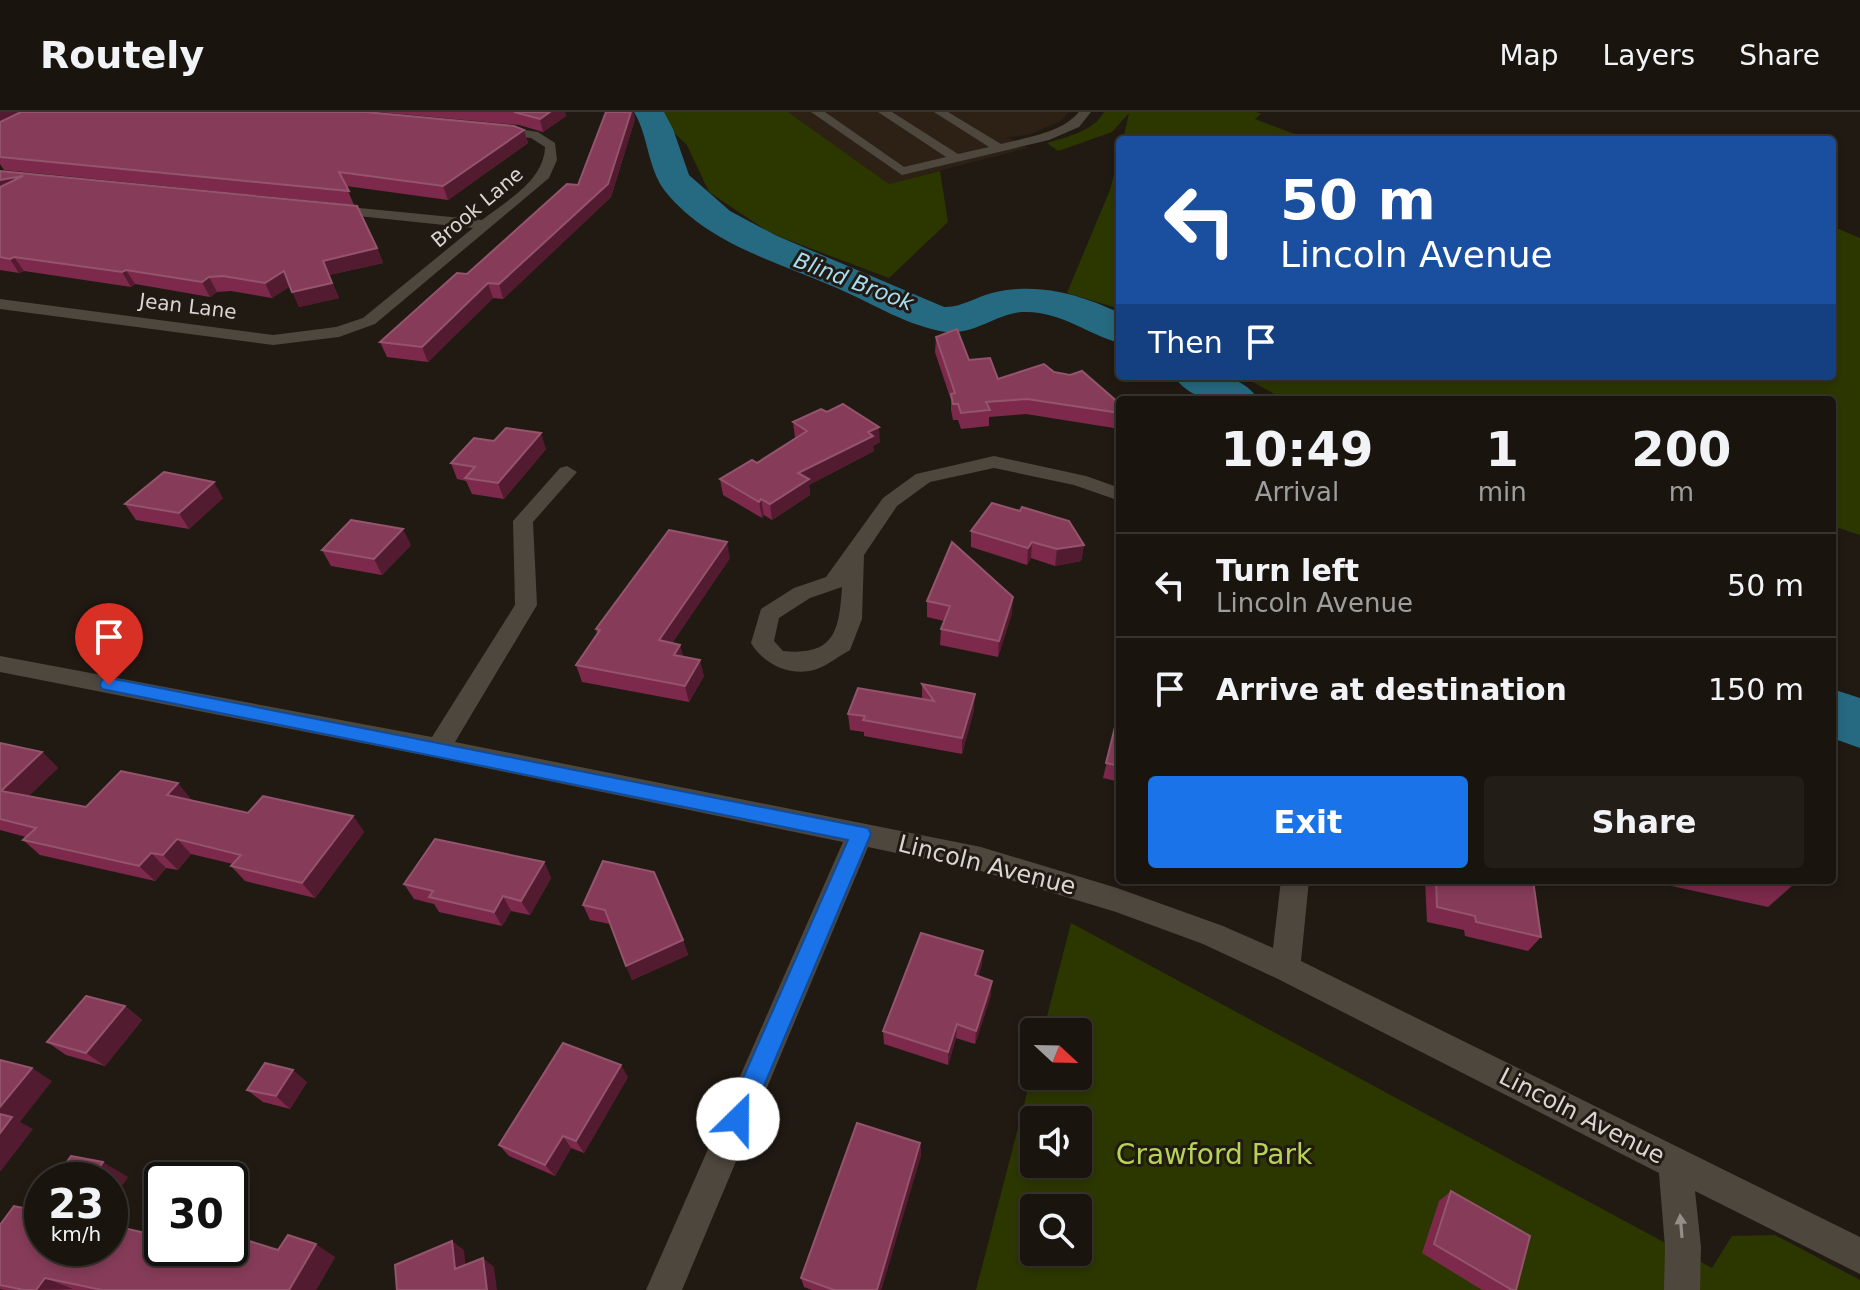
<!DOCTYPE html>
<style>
:root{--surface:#19140e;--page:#221d17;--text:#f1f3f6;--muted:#9f9e9e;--line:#37332e;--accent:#1a73e8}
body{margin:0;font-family:"DejaVu Sans",sans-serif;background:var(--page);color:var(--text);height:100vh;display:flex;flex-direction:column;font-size:30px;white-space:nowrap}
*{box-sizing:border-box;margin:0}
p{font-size:26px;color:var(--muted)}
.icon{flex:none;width:44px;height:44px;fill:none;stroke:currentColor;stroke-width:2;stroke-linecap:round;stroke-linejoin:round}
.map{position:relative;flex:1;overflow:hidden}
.details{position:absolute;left:1116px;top:284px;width:720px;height:488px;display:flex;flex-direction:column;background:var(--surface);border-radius:8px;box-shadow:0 4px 12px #0003,0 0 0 2px var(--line)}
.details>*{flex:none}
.guide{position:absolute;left:1116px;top:24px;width:720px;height:244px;border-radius:8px;box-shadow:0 4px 12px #0003,0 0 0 2px var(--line);background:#1a4fa0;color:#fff;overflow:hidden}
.needle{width:52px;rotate:112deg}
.buttons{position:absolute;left:1020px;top:906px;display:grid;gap:16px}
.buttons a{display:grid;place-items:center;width:72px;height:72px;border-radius:8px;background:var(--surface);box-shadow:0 4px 12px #0003,0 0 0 2px var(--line);font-size:40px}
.speed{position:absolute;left:24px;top:1050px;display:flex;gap:16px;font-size:40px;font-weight:700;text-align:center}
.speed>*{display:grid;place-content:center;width:104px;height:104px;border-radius:50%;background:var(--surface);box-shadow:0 4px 12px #0003,0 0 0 2px var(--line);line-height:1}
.speed small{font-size:20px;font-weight:400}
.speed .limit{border:4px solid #111;border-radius:12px;background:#fff;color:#111}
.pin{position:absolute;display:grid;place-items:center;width:68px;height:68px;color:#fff;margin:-82px -34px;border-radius:50% 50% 50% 0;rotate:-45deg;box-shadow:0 0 8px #0007}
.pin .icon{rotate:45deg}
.me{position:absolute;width:88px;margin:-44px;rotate:23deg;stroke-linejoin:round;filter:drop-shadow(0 0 6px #0008)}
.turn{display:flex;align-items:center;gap:28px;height:168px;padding:0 32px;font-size:36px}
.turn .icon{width:104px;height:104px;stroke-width:2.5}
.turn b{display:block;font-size:56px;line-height:68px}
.then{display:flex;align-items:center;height:76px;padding:0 32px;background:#0003;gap:16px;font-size:30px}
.eta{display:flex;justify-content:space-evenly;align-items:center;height:136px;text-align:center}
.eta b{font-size:48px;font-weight:800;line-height:56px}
.cta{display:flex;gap:16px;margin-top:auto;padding:16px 32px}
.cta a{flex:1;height:92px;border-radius:8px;background:var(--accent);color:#fff;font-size:32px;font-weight:800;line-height:92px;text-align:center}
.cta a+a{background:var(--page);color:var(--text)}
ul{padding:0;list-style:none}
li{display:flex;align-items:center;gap:24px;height:104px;padding:0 32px;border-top:2px solid var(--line)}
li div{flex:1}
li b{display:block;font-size:30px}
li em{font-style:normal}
header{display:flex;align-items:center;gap:48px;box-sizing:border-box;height:112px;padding:0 40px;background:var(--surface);border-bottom:2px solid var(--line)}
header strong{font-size:38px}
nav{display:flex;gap:44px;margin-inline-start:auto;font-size:28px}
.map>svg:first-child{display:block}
</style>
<header>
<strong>Routely</strong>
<nav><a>Map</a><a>Layers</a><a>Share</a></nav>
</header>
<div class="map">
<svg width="1860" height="1178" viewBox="0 0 1860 1178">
<rect width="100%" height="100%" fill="#211a13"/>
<polygon fill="#2c2114" points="788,0 1069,0 1059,10 1028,23 1007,25 1028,36 889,72"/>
<g fill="#2c3700" fill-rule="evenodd">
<polygon points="652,0 788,0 889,72 940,59 948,110 889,166 770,121 709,80 687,33"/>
<path d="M1104,0h152l5,2 -6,5 55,21h-187l6,-27 -17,19 -54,19 -11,-8c20,-6 47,-12 57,-31z"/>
<polygon points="1120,39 1120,197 1067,181 1110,78"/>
<polygon points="1832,114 1860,126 1860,423 1832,414 1832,288 1285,288 1242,264 1832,264"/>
<path d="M1071,811l641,345 20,-32 43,-1 85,45v10h-884l58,-224v10h44v-44h-35zM1034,1008h44v44h-44zM1034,1096h44v44h-44z"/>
</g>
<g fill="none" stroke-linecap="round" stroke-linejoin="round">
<g fill="#266a81" fill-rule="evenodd">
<path d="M634,0h30l9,17 16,46 41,36 45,24 169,72c16,1 32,-10 48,-14 45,-11 87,1 128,20v30c-34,-9 -60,-33 -98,-31 -26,2 -48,23 -76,20 -39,-6 -72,-28 -107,-43 -60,-27 -131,-44 -174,-98 -18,-24 -16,-54 -31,-79z"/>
<path d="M1174,264c32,0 65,-6 85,24 -32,0 -65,6 -85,-24z"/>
<polygon points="1832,577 1860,586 1860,636 1832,626"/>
</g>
<g fill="#4e473e" fill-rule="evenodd">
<path d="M811,0h14l79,55 42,-10 -68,-45h14l66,42 31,-7 -55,-35h14l53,32c27,-7 60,-11 78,-32h12l-12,15 -30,13 -147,35z"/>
<path d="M494,13l44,7 17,11 2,17 -8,18 -174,146 -36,13 -66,8 -273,-36v-10l273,36 63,-8 27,-9 110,-90 -144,-15 -7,-4 7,-4 153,15c24,-19 62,-39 63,-73l-14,-9 -41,-6 -2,-3z"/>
<path d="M994,344l92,20 34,12v13l-46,-16 -80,-17 -64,14 -33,24 -33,49 -2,64 -12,31c-11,6 -22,15 -33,19 -25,9 -54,-5 -66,-26l10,-34 33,-21 32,-11 57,-79 33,-24zM842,475c-3,44 -7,69 -59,64l-9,-10 5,-23 31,-20z"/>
<polygon points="567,354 577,360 533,410 537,493 455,630 981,735 1117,776 1223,814 1273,836 1281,768 1309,768 1301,849 1860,1125 1860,1162 1695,1079 1701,1135 1700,1178 1664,1178 1665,1135 1659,1061 1276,866 1203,832 1116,800 981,759 868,735 682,1178 646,1178 843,730 438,646 0,560 0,544 432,625 515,493 513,409 560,356"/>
</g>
</g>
<g fill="#7c294b">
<polygon points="379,0 565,0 566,4 543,20 519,13"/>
<polygon points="635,7 611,85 503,187 493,186 428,250 387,245 380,230 578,73"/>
<polygon points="0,10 524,18 528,31 448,88 346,74 354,93 4,58 0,52"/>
<polygon points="0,59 377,136 383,151 329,163 339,186 299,195 290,174 272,186 231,179 217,180 210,185 135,172 131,175 24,159 19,161 0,158"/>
<polygon points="936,225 998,267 1054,260 1120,292 1120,317 1026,302 989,305 989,314 961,317 958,308 953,308 951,298 951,288 935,240"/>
<polygon points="793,310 880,330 873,334 874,339 809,373 810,383 772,408 764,403 762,406 723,383 720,367 757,351 795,326"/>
<polygon points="494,329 546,337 504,387 472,382 466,369 457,367 451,351"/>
<polygon points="223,386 189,417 136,408 125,392"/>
<polygon points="971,419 1084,433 1081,449 1055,454 1031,446 1027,453 971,435"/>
<polygon points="411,433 382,463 331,454 322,438"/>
<polygon points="730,446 672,531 680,533 683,545 704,564 689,590 582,570 576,553 597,522 596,517"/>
<polygon points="927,489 1012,501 998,545 940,533 941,517 944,509 927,505"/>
<polygon points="922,572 974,598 962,642 864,624 864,620 850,618 848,602 922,587"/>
<polygon points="1120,595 1120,670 1103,666"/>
<polygon points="0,631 42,640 58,656 28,684 86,695 191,687 190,688 248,701 353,704 364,720 315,786 245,769 231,754 233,752 191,742 178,758 166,756 155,769 40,743 23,728 26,725 0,718"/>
<polygon points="603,749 683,828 688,843 632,868 610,812 590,808 583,793"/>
<polygon points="544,750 551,766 530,803 511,799 502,814 439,800 434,792 414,787 404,772"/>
<polygon points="1425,768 1533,768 1541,825 1528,839 1465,824 1464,818 1427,810"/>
<polygon points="1644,768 1792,768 1793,773 1768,795"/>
<polygon points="982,853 978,864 991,883 975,932 956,926 948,953 884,932 883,919"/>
<polygon points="125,894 142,908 105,954 66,943 47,930"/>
<polygon points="628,965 584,1041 571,1036 555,1064 509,1044 499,1033"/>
<polygon points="307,970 290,997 263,990 247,978"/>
<polygon points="920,1031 921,1043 881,1178 812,1178 804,1175 801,1166"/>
<polygon points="1451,1079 1516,1178 1482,1178 1422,1141 1439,1089"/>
<polygon points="0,1113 42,1136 159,1124 335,1145 316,1178 4,1178 0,1177"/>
</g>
<g fill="#531b2f">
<polygon points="0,0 28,0 1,11 0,9"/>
<polygon points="550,0 565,0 566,4 543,20 540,7"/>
<polygon points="631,0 634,0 635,7 611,85 503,187 499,172 608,72"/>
<polygon points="524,18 528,31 448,88 443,74"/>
<polygon points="23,64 6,82 0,73 0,68"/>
<polygon points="377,136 383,151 329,163 339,186 299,195 292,180 323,149"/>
<polygon points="14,145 24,159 19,161 10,147"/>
<polygon points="126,158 135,172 131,175 122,160"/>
<polygon points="284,159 291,174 272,186 265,171"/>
<polygon points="209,165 217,180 210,185 202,170"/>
<polygon points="488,171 493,186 428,250 422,235"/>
<polygon points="879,315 880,330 873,334 874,339 809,373 810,383 772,408 770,392 798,361"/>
<polygon points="541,321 546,337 504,387 498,371"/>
<polygon points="214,370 223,386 189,417 179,401"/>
<polygon points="761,387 764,403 762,406 759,390"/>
<polygon points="403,417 411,433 382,463 374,447"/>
<polygon points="727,430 730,446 663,545 659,528"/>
<polygon points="1032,430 1031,446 1027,453 1028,436"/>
<polygon points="1084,433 1081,449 1055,454 1057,437"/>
<polygon points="1013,485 1012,501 998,545 999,529"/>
<polygon points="680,533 684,549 674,543"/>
<polygon points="700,548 704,564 689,590 685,574"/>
<polygon points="975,582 974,598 962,642 962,626"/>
<polygon points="42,640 58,656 18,695 1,679"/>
<polygon points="178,671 191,687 181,698 167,683"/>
<polygon points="353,704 364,720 315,786 302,771"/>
<polygon points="177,727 191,742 178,758 163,743"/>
<polygon points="151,741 166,756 155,769 139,754"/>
<polygon points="544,750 551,766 530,803 521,789"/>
<polygon points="503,784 511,799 502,814 494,800"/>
<polygon points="683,828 688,843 632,868 626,854"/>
<polygon points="983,839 982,853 974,877 975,863"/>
<polygon points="992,869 991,883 975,932 976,919"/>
<polygon points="125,894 142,908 105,954 86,941"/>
<polygon points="957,912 956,926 948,953 948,940"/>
<polygon points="621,953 628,965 584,1041 576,1029"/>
<polygon points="32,956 52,969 20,1010 33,1017 0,1060 0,995"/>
<polygon points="293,958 307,970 290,997 276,984"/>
<polygon points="563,1024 571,1036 555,1064 545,1053"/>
<polygon points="920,1031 921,1043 881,1178 877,1178"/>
<polygon points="103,1050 128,1065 110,1092 110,1068 91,1068"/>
<polygon points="452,1129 464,1138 467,1167 455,1157"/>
<polygon points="316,1132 335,1145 316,1178 289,1178"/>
<polygon points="483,1146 494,1155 497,1178 487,1178"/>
<polygon points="45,1166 73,1177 36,1178"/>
</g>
<g fill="#863c59" stroke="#93546c" stroke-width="2">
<polygon points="21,0 366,0 514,14 524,18 443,74 339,60 349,79 0,45 0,10"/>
<polygon points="514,0 550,0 540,7"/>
<polygon points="606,0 631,0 608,72 499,172 488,171 422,235 380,230 457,161 467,162 567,72 578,73"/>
<polygon points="0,59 357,94 377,136 323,149 332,171 292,180 284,159 265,171 223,164 209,165 202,170 126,158 122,160 14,145 10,147 0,145 0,75 23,64 0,68"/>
<polygon points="957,217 969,248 990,246 998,267 1044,252 1054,260 1070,263 1082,259 1120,292 1120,301 1027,287 986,290 990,298 961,301 958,292 953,292 951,282 955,281 936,225"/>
<polygon points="843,292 879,315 868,320 873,324 798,361 809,367 770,392 761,387 759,390 720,367 752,348 757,351 807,319 793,310 821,297 827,300"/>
<polygon points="506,316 541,321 498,371 465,366 475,355 451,351 474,326 494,329"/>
<polygon points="164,360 214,370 179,401 125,392"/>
<polygon points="992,391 1020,399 1022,395 1069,409 1084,433 1057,437 1032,430 1028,436 971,419"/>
<polygon points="351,408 403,417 374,447 322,438"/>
<polygon points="669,418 727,430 659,528 680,533 674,543 700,548 685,574 576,553 600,518 596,517"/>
<polygon points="952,430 1013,485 999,529 941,517 950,494 927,489"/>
<polygon points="922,572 975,582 962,626 863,608 865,604 848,602 858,576 934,589"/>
<polygon points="1120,595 1120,654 1106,651"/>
<polygon points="0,631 42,640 1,679 86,695 121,659 178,671 167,683 248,701 263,684 353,704 302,771 231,754 241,743 177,727 163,743 151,741 139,754 23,728 36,716 0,707"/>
<polygon points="435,727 544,750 521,789 503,784 494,800 429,785 433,779 404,772"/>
<polygon points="603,749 654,760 683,828 626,854 605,798 583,793"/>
<polygon points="1436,768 1533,768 1541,825 1476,810 1475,804 1437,795"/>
<polygon points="1768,768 1792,768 1793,773"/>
<polygon points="921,821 983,839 975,863 992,869 976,919 957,912 948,940 883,919"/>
<polygon points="86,884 125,894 86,941 47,930"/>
<polygon points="563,931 621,953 576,1029 563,1024 545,1053 499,1033"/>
<polygon points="0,948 32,956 0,995"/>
<polygon points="265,951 293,958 276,984 247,978"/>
<polygon points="0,1002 12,1005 0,1021"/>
<polygon points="857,1011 920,1031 877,1178 834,1178 801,1166"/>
<polygon points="71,1044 103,1050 91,1068 54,1068"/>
<polygon points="1451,1079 1530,1124 1516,1178 1512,1178 1434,1132"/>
<polygon points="42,1085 42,1136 110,1136 110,1113 159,1124 162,1120 162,1136 230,1136 230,1123 278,1138 288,1123 316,1132 289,1178 102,1178 45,1166 36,1178 24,1178 0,1173 0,1113 14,1094 33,1098"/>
<polygon points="452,1129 455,1157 483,1146 487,1178 397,1178 395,1153"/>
</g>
<defs><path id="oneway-solid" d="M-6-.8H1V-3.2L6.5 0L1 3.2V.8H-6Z" transform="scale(2)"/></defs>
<use fill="#948e88" href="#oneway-solid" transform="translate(1681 1114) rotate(-95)"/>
<polygon fill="#1a73e8" stroke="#114b97" stroke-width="2" points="109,566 868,716 871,722 746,1016 738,1019 729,1016 725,1007 848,728 102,577 100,573 102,568"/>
<g text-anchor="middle" stroke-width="6" stroke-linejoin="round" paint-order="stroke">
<g font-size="20" fill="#dad6d1" stroke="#211a13">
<text transform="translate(477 95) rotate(-40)" y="7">Brook Lane</text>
<text transform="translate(188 194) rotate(7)" y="7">Jean Lane</text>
</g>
<g font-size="22" font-style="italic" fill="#a7ddf2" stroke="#211a13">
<text transform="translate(854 169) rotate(21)" y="8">Blind Brook</text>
</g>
<g font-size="24" fill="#dad6d1" stroke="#211a13">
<text transform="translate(987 753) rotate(14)" y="8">Lincoln Avenue</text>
<text transform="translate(1582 1004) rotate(27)" y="8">Lincoln Avenue</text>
</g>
<g font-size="28" fill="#b6d353" stroke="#211a13">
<text x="1214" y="1052">Crawford Park</text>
</g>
</g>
</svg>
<div class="buttons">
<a><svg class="needle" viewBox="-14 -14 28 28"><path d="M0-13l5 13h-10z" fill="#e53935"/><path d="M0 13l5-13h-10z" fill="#9f9e9e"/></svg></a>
<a><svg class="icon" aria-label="sound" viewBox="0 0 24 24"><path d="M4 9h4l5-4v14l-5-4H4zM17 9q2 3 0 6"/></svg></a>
<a><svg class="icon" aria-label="search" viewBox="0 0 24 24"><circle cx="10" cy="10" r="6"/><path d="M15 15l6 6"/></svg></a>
</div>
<div class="speed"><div>23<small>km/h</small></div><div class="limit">30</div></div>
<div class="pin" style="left:109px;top:573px;background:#d93025"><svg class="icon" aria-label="arrive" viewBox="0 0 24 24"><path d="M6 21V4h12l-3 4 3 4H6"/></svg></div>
<svg class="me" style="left:738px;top:1007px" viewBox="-20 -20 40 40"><circle r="19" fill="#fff"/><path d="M0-13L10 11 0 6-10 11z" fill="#1a73e8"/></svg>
<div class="guide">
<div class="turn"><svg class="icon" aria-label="left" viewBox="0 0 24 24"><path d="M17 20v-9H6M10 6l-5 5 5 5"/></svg><div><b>50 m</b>Lincoln Avenue</div></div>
<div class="then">Then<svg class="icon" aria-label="arrive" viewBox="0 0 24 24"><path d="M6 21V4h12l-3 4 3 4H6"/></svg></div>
</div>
<section class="details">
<div class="eta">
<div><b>10:49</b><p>Arrival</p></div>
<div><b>1</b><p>min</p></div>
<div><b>200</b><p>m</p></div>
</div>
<ul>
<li><svg class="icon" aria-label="left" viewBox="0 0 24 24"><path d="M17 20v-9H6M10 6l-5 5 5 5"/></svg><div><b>Turn left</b><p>Lincoln Avenue</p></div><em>50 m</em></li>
<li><svg class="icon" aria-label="arrive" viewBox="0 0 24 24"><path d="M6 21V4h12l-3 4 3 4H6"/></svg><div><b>Arrive at destination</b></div><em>150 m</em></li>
</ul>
<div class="cta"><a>Exit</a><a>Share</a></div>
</section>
</div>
